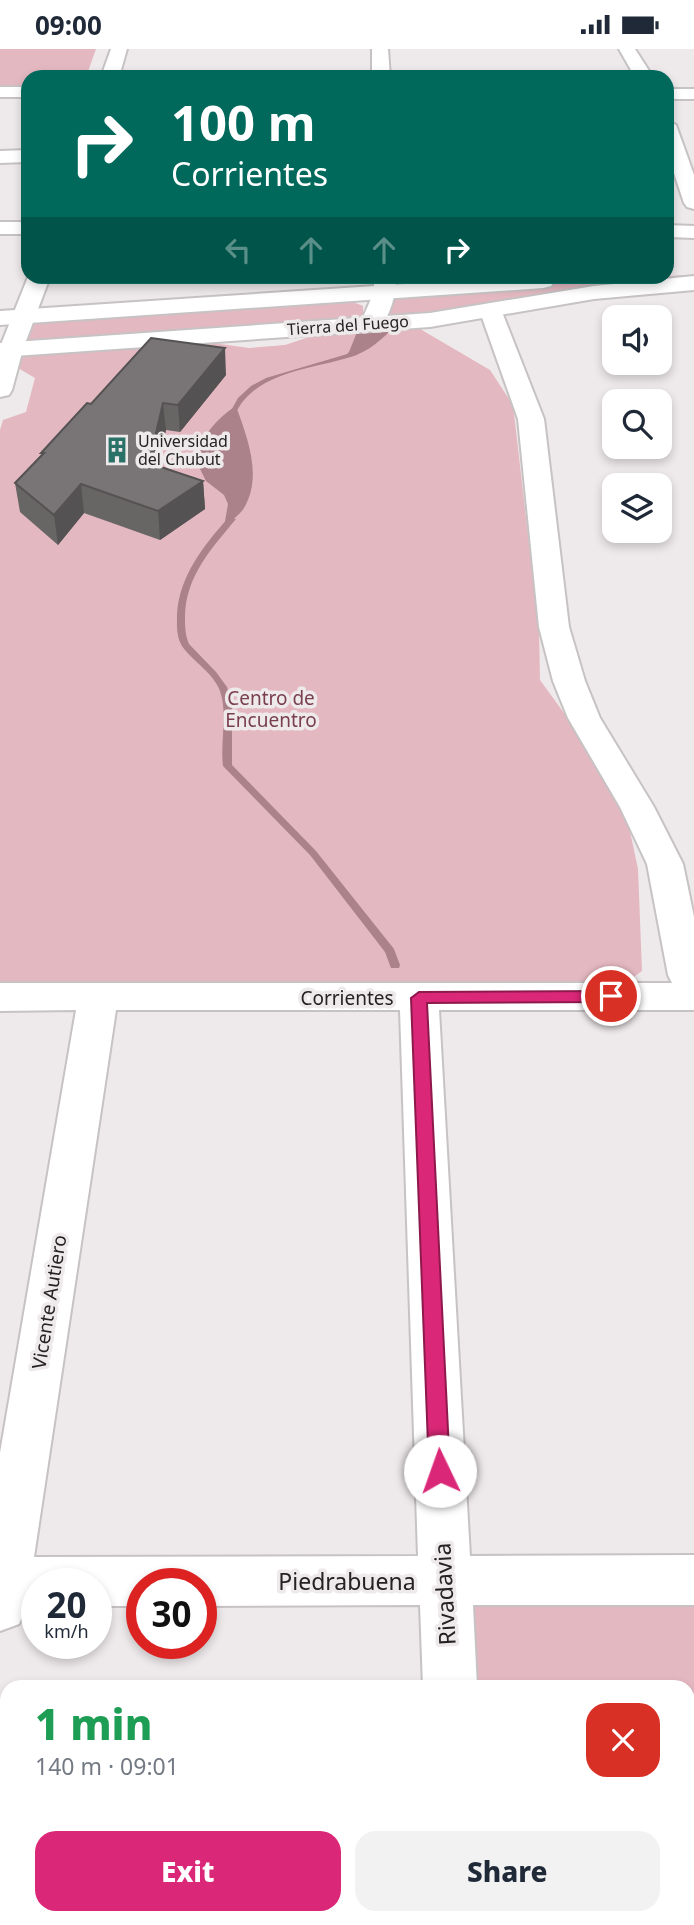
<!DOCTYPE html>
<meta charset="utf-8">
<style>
:root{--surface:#fff;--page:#f2f2f3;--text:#1f2937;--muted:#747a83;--accent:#db2777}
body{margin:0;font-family:"Noto Sans",sans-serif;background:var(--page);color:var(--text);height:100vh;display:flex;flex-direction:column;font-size:26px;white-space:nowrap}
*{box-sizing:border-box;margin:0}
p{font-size:23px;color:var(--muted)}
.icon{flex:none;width:38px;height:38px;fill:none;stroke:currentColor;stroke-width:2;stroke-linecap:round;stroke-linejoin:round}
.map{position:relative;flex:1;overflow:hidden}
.panel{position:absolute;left:0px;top:1631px;width:695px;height:245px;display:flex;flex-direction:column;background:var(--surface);border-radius:21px 21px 0 0;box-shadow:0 4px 10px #0003}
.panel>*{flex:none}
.hud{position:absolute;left:21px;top:21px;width:653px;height:214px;border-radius:21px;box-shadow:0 4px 10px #0003;background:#00695c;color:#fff;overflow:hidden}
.fabs{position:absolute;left:602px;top:256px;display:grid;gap:14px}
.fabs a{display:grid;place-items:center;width:70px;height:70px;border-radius:14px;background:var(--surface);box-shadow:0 4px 10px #0003;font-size:35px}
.speed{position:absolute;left:21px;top:1519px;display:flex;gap:14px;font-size:35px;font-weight:700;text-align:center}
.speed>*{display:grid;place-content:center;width:91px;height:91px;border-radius:50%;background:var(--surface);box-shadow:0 4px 10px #0003;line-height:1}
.speed small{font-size:18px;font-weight:400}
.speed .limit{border:10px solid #d22;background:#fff;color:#111}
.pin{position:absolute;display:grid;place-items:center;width:60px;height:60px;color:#fff;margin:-30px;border:4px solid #fff;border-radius:50%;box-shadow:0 2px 7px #0007}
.me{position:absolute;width:77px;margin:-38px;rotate:357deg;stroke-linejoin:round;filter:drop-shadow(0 0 5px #0008)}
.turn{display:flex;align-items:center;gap:24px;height:147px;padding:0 35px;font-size:32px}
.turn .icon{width:91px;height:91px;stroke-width:2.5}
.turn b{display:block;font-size:49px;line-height:60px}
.lanes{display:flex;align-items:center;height:66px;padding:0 35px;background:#0003;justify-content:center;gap:35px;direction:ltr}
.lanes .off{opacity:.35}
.round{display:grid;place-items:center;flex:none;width:74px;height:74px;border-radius:21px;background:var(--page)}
.summary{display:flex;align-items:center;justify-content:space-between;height:119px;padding:0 35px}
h1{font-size:42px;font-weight:800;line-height:52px;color:#1e9e55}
.action{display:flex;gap:14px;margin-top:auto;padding:14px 35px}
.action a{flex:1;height:80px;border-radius:21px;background:var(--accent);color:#fff;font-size:28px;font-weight:800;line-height:80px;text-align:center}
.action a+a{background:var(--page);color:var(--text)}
.status{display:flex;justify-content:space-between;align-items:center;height:49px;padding:0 35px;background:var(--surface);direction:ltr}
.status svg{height:19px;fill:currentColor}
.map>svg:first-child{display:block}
</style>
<div class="status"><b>09:00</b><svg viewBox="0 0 49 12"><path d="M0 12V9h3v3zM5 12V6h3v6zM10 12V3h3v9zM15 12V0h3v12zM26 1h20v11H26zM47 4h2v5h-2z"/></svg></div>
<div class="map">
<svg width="694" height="1876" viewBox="0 0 694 1876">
<rect width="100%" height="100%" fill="#eee9ea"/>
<g fill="#e4b8c1">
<polygon points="0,0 96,0 86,28 28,28 28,40 0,40"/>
<polygon points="685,226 686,230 456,263 391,268 387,263 392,248 398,246"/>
<polygon points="348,251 363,257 363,267 357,270 31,293 25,289 28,279 34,273"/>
<polygon points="415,277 490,321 513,356 539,581 540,631 572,675 617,745 628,773 638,820 642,922 628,932 0,932 0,381 3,371 26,363 35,329 18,319 22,308 44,302 199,292 249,299 285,296 324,283"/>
<polygon points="694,1555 694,1876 481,1876 480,1869 688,1869 688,1638 468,1638 463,1556"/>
</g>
<g fill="#ab818a">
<path d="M391,281c-15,15 -28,25 -49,29l7,-7 8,-20z"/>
<path d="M236,357c11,31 27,70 8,102 -4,7 -14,13 -20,19l4,-23 -4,-9 -18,-14 -11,-22c6,-22 22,-41 41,-53z"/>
</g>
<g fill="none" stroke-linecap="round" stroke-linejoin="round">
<g fill="#ab818a" fill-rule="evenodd">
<path d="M354,303l3,2 -1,1c-36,13 -84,14 -111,44 -5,5 -8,12 -12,18l-5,-1 10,-18 13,-12 15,-8z"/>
<path d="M229,468l7,2c-25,30 -50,57 -51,97 0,10 0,19 4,28l27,28 11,15 5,18v60l84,86 78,98 6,16 -1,3h-8l-6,-16 -75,-97 -87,-89c-3,-24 5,-52 -3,-75 -7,-19 -27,-29 -38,-45 -6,-10 -5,-20 -5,-31 2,-39 27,-70 52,-98z"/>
</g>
<g stroke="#c7c2c3" stroke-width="4">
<g id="street">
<polygon points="111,0 127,0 119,28 101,28"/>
<polygon points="372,0 388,0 390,28 372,28"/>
<polygon points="619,0 635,0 653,28 635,28"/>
<rect x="0" y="38" width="28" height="10"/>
<rect x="667" y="40" width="27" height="10"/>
<polygon points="667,71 676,76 694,126 694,160 687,158 684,154 667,103"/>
<polygon points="28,101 28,113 0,114 0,102"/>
<rect x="0" y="173" width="28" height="12"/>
<polygon points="667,176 694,177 694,189 667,188"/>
<polygon points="28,228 50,228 23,300 12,341 9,346 0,348 0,298"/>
<path d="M374,228h22c1,17 -6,37 -16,52h-16l-4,-5 14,-32z"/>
<path d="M491,256l8,2 3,5 42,107 25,208 16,54 15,37 54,89 29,57 11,53v93h-255l31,546 224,-1v50h-221l4,82h-54l-3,-82 -219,1v-22h-59v22h-46v-22h-59v23h-11l-7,17 -19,7v-178l76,-443 -76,1v-28h672l-4,-8 -21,-111 -27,-57 -52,-89 -15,-37 -14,-54 -21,-208 -38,-107 3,-5zM116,961h284l18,546 -384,1z"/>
<polygon points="431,1869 491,1869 492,1876 432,1876"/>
</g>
</g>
<g stroke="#c7c2c3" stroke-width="4">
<g id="secondary">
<polygon points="694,227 694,241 594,250 430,278 0,308 0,294 430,264 594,237"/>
<polygon points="511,228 551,228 554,232 551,237 543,239 0,276 0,262"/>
</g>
</g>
<use href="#street" fill="#fff" fill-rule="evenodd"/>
<use href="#secondary" fill="#fff" fill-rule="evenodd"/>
</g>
<polygon fill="#686565" points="226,326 180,383 166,381 157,416 203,432 205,460 160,491 84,464 58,496 20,463 15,434 41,406 41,404 91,355"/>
<g fill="#555253">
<polygon points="225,299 226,326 180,383 178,356"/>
<polygon points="163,354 166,381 152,442 149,414"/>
<polygon points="203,432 205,460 160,491 158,462"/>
<polygon points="81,435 84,464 58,496 54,466"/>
</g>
<polygon fill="#797576" stroke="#555253" stroke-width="2" points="151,289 225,299 178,356 163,354 149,414 203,432 158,462 81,435 54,466 15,434 44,404 41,404 87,354 91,355"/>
<polygon fill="#db2777" stroke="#8e194d" stroke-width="2" points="611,942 619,947 611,953 427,954 450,1422 447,1429 440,1431 433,1429 429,1422 411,949 419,943"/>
<defs>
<g id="building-bare" transform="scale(2.1)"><path d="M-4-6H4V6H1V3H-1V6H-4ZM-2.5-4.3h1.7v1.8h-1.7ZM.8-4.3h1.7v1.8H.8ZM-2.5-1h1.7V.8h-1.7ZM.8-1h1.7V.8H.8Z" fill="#2a7168" stroke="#eee9ea" stroke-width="2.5" paint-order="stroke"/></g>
</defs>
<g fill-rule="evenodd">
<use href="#building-bare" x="117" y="401"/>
</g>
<g text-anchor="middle" stroke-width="7" stroke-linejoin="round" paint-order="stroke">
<g font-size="16" fill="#242222" stroke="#eee9ea">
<text transform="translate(348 276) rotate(-4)" y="6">Tierra del Fuego</text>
</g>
<g font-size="16" fill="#242222" stroke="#eee9ea" text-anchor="start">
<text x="138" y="398">Universidad<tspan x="138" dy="18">del Chubut</tspan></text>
</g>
<g font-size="19" fill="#7a3f4f" stroke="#eee9ea">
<text x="271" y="656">Centro de<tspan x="271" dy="22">Encuentro</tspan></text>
</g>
<g font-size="19" fill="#242222" stroke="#eee9ea">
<text x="347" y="956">Corrientes</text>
<text transform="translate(49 1253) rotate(-81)" y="7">Vicente Autiero</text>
</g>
<g font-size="23" fill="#242222" stroke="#eee9ea">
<text x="347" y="1541">Piedrabuena</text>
<text transform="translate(445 1545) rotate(-93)" y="8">Rivadavia</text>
</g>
</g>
</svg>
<div class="fabs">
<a><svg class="icon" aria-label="sound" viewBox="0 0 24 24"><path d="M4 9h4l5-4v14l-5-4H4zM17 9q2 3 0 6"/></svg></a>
<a><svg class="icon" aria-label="search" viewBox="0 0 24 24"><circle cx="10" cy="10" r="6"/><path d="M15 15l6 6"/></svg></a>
<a><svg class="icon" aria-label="layers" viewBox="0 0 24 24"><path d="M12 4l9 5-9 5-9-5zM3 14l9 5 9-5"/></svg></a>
</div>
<div class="speed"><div>20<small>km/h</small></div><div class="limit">30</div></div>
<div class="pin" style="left:611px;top:947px;background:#d93025"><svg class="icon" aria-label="arrive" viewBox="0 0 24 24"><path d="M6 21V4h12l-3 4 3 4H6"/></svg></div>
<svg class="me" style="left:440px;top:1422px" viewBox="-20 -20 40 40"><circle r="19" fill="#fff"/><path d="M0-13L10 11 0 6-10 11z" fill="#db2777"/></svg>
<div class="hud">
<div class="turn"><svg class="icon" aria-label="right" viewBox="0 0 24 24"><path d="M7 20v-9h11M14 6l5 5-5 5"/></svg><div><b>100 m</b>Corrientes</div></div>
<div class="lanes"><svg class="icon off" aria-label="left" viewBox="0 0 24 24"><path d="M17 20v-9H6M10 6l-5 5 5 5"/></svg><svg class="icon off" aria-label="ahead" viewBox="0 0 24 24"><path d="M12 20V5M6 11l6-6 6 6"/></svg><svg class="icon off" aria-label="ahead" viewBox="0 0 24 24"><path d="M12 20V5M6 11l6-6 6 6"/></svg><svg class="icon" aria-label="right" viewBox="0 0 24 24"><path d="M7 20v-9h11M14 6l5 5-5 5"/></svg></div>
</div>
<section class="panel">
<div class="summary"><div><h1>1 min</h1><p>140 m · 09:01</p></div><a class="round" style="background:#d93025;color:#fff"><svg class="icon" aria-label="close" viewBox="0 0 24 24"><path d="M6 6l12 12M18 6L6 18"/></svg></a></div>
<div class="action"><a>Exit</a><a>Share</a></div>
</section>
</div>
